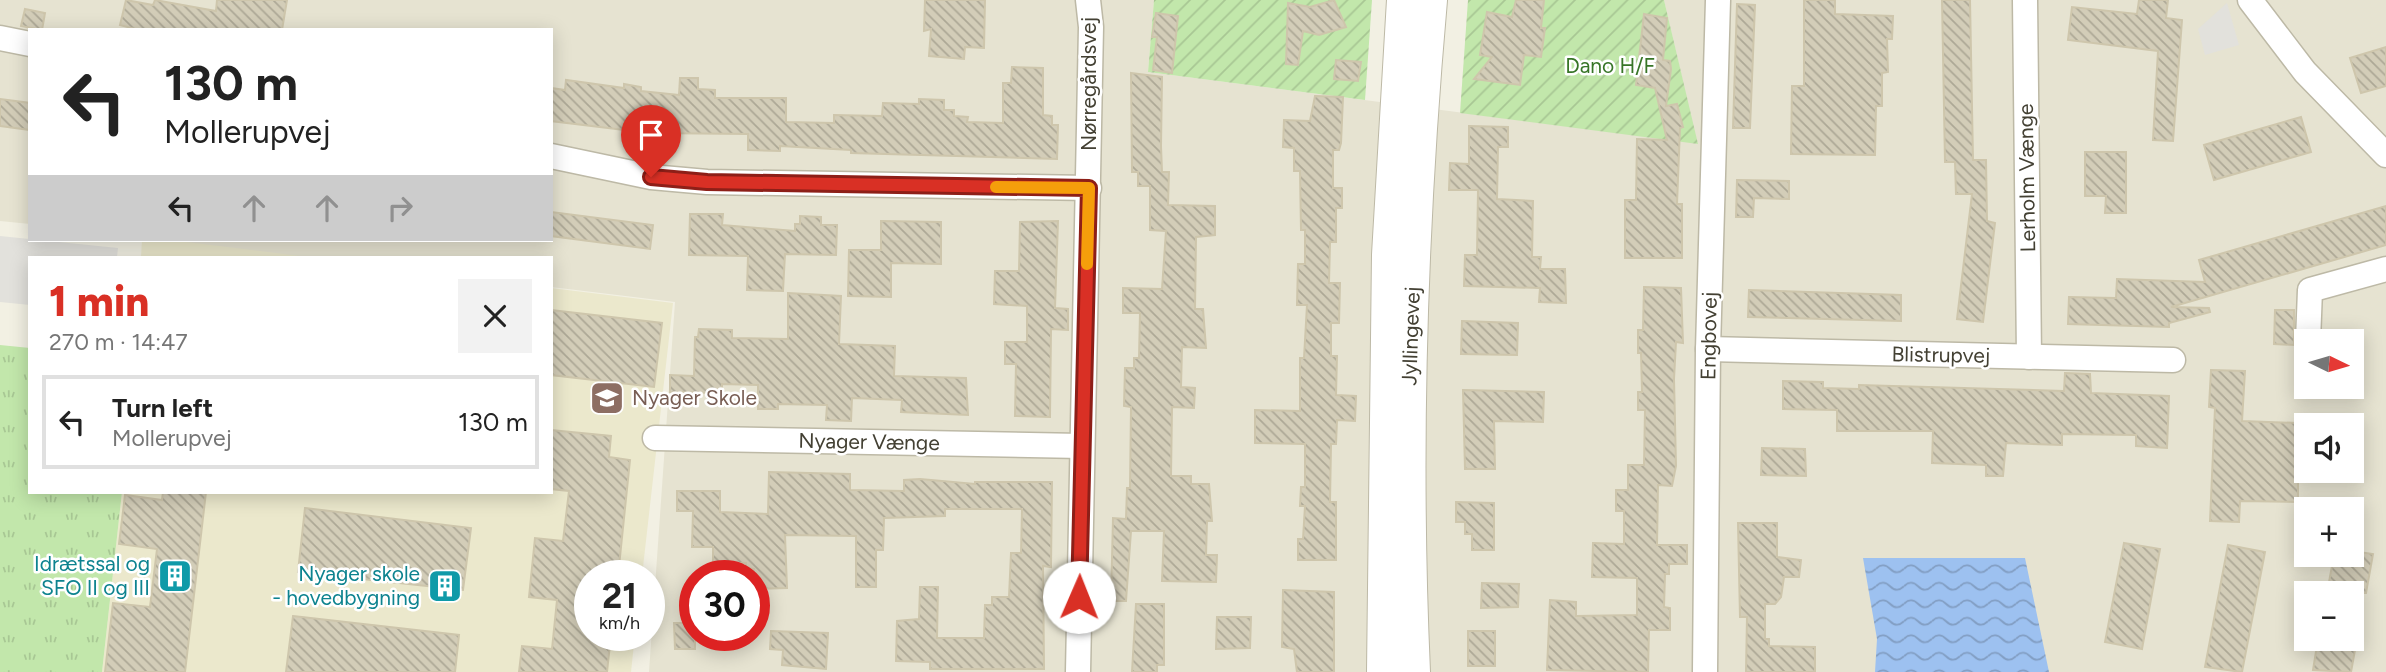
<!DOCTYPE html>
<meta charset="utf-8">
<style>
:root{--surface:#fff;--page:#f2f2f2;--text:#222;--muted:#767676;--line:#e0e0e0;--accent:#d93025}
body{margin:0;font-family:Figtree,sans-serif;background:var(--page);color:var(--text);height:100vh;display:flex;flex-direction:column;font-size:26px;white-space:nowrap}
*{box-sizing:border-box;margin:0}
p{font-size:23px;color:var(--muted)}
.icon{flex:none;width:38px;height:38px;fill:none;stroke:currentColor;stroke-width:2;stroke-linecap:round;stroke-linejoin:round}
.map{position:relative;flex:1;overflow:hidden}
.drawer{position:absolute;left:28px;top:256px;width:525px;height:238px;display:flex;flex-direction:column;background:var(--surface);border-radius:0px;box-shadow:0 4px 18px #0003}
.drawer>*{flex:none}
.banner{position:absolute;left:28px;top:28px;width:525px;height:214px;border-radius:0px;box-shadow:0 4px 18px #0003;background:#fff;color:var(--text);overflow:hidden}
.needle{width:46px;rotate:95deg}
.controls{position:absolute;left:2294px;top:329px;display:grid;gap:14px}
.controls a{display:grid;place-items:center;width:70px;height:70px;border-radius:0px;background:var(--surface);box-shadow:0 4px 18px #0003;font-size:35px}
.speed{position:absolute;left:574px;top:560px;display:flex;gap:14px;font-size:35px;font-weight:700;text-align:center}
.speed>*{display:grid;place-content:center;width:91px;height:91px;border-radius:50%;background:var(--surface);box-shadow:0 4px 18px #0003;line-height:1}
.speed small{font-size:18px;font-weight:400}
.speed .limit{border:10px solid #d22;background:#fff;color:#111}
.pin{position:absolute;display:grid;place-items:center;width:60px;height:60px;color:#fff;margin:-72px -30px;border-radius:50% 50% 50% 0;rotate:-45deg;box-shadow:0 0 7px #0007}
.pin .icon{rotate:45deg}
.me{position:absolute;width:77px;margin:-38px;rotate:1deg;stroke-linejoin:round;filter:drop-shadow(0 0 5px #0008)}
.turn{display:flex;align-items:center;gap:24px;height:147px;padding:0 21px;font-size:32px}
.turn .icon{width:91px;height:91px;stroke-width:2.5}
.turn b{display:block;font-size:49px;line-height:60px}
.lanes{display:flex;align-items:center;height:66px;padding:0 21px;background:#0003;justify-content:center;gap:35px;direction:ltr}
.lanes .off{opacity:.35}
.round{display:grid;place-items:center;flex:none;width:74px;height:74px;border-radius:0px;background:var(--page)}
.overview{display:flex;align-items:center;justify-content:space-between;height:119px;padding:0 21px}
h1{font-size:42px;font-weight:800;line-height:52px;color:var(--accent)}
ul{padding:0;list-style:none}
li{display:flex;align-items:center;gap:21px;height:94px;margin:0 14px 10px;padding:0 7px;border:4px solid var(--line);border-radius:0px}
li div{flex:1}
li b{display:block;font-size:26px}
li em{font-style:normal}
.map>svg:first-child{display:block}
</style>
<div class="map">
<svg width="2386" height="672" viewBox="0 0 2386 672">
<defs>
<pattern id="grass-tufts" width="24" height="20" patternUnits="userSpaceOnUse" patternTransform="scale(1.75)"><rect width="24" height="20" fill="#c2e7ab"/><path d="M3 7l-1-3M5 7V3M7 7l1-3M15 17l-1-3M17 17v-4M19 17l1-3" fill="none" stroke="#a8c794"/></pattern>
<pattern id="garden-furrows" width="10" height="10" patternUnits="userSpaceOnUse" patternTransform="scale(1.75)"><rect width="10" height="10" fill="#c2e7ab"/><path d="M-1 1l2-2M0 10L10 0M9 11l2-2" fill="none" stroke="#a8c794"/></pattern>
<pattern id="water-waves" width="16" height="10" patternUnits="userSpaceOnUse" patternTransform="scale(1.75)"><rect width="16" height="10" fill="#9dc1f0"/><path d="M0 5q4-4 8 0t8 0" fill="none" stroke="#829ec3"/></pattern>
<pattern id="building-back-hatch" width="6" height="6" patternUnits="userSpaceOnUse" patternTransform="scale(1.75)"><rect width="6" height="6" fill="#d3cdb8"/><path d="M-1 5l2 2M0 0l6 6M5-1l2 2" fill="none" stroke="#ada896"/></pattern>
</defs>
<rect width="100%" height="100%" fill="#f2f0e3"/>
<path fill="#e6e3d1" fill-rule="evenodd" d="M0,0h1154l-6,72 549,71 -33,-143h722v672h-1737l26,-370 -124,-15v-30h-249l-145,-17h394v-210h-521v194l-30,-3zM2306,341h46v46h-46zM2306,425h46v46h-46zM2306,509h46v46h-46zM695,576h59v59h-59zM2306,593h46v46h-46z"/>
<g fill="#ebe8cc">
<polygon points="142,240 170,240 308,257 141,257"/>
<polygon points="551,288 673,303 642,576 590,576 590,635 635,635 631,672 102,672 122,492 551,492"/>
</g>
<polygon fill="url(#grass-tufts)" points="0,345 30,348 30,492 122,492 102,672 0,672"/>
<g fill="url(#garden-furrows)">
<polygon points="1154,0 1372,0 1365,100 1148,72"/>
<polygon points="1468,0 1664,0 1698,144 1460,113"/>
</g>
<g fill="#e2e1dc">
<polygon points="2227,3 2239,45 2205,55 2198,29"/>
<polygon points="0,236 118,248 117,257 30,257 30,305 0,302"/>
</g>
<polygon fill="url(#water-waves)" points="1863,558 2025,558 2049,672 1875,672 1877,639"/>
<g fill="url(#building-back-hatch)" stroke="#cec6ac" stroke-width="2">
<polygon points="126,0 153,5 155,0 216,11 217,0 287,0 282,30 139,30 120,25"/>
<polygon points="925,0 985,0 984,48 965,47 964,59 929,56 931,29 924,31"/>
<polygon points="1334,0 1346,27 1319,35 1303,31 1298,65 1286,64 1288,3 1310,7"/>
<polygon points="1516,0 1544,0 1541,28 1545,28 1541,57 1524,55 1520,85 1474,79 1492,57 1480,55 1487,12 1512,17"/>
<polygon points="1804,0 1835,0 1835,14 1893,16 1892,39 1887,39 1888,72 1882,73 1882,106 1876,106 1875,155 1791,154 1792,86 1804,86"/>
<polygon points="1942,0 1970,0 1973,160 1986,160 1987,221 1995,223 1983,322 1957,319 1972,194 1956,194 1955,162 1945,162"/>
<polygon points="2139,0 2168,0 2166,18 2182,20 2173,141 2153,140 2158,51 2068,40 2072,7 2137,14"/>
<polygon points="1737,4 1755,5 1750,128 1733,128"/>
<polygon points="25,9 45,13 42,30 21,26"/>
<polygon points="1156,13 1178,16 1172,73 1153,70 1157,37 1152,37"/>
<polygon points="1644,14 1667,18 1663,60 1670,61 1671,69 1666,106 1677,104 1683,127 1680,128 1677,204 1682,204 1682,258 1625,258 1625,200 1636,200 1637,139 1667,140 1655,88 1636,85"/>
<polygon points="2386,47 2386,86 2361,93 2350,58"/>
<polygon points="1336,60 1361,62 1358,81 1334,79"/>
<polygon points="1012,67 1043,68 1043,115 1052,116 1052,125 1058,125 1057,159 851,153 851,150 780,146 780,151 748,150 748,134 649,133 551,121 551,88 565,90 566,80 624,88 624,84 641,87 641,91 679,95 680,78 698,78 698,89 715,90 715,98 786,98 786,122 834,123 834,115 882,116 883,103 919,104 919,99 944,100 944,110 954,110 954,116 968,117 967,122 1003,123 1003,83 1011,83"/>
<polygon points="1131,73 1162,77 1161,146 1162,172 1169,172 1168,205 1215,206 1215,235 1196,237 1195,309 1203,309 1206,348 1182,347 1181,387 1195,388 1194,408 1172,407 1171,476 1191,476 1191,484 1209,484 1212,521 1207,521 1206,555 1217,555 1216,582 1162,581 1164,531 1131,531 1126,601 1111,601 1113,518 1126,519 1127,488 1130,488 1131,407 1124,406 1125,368 1134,368 1134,358 1139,358 1140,313 1123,313 1123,288 1162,289 1166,231 1150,230 1150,186 1138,186 1138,172 1132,172"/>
<polygon points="1315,96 1343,97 1341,143 1339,150 1333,150 1333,188 1342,188 1342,208 1336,208 1336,242 1330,242 1329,283 1340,283 1339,323 1331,323 1331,356 1337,356 1336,395 1356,396 1355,421 1337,420 1336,444 1331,444 1330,502 1336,502 1336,560 1298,560 1298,539 1303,539 1305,506 1300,506 1301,487 1305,487 1305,444 1255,443 1255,410 1300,411 1300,358 1304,358 1307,305 1297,305 1298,264 1305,264 1305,230 1301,230 1300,171 1294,171 1294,148 1283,147 1284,120 1310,121"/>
<polygon points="0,99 30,103 30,130 0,126"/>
<polygon points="2301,117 2311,152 2214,180 2204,145"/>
<polygon points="1469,126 1508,127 1508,147 1498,147 1497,199 1533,201 1532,257 1541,257 1540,269 1565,269 1566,303 1539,302 1540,288 1464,286 1465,255 1477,255 1478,190 1449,190 1450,163 1469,164"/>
<polygon points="2085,152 2126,152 2126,213 2105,213 2106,196 2085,196"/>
<polygon points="1737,180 1789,181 1789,199 1754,198 1753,217 1736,217"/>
<polygon points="2386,206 2386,245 2171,307 2209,308 2210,312 2169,323 2169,327 2068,324 2069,297 2116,298 2117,279 2205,282 2199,260"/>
<polygon points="551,212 653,225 650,249 551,236"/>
<polygon points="690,214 723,214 722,225 795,231 795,224 800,224 800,216 821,217 821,225 837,225 836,255 785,254 783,291 747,290 748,256 689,255"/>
<polygon points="881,221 941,222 941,264 891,263 891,297 848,296 849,250 881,250"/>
<polygon points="1058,221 1055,308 1068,309 1068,330 1051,329 1050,417 1015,416 1016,364 1005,364 1005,342 1027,342 1027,306 994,304 995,271 1019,271 1020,222"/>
<polygon points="1644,287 1681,288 1683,343 1676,342 1674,379 1676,466 1672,486 1658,485 1657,545 1687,545 1687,564 1669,564 1669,574 1665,574 1664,607 1670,608 1670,630 1649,630 1648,672 1547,670 1550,600 1576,602 1576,616 1637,615 1637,578 1592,577 1593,543 1624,544 1624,511 1616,511 1616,490 1628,490 1628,465 1644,465 1645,410 1638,410 1638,392 1642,392 1641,353 1638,353 1638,330 1643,330"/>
<polygon points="1749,290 1901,295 1901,321 1748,317"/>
<polygon points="788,293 841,296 839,344 895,346 894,376 966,378 968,415 901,412 902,400 852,398 851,421 826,420 827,405 778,404 778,409 758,409 758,385 722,384 722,393 670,392 670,375 694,376 695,337 698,337 699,329 732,330 732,338 788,339"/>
<polygon points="551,310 662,323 654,387 551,375"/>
<polygon points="2275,310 2294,310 2294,345 2274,344"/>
<polygon points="1462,321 1518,323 1517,355 1461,354"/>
<polygon points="2211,370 2245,371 2242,421 2298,423 2298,502 2240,501 2239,522 2210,521 2215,408 2209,407"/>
<polygon points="2065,373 2090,374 2091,393 2169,396 2167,448 2136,446 2136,435 2062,434 2062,445 2006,443 2003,476 1986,476 1986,465 1932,463 1933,431 1837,431 1837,410 1783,409 1783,381 1823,382 1823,388 1859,389 1859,385 2064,391"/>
<polygon points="1463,390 1544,392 1543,422 1494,421 1495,469 1465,469"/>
<polygon points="551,430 611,436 609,457 630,460 618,576 590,576 590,635 611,635 607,672 519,672 522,646 552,649 557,600 529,597 535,538 563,541 569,491 551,489"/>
<polygon points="1762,448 1805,449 1806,476 1761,475"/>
<polygon points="769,472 850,474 850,490 904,491 904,480 920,479 975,484 975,482 1052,482 1051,567 1043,566 1044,669 930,669 930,662 896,661 897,621 919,619 920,587 938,587 937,638 984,638 985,605 992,605 992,597 1009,597 1011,553 1021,553 1022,509 945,509 945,516 884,518 883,550 876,550 876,587 856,587 856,536 785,535 787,588 754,589 754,569 746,568 746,563 713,563 713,547 692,547 693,511 677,511 677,491 720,491 720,512 768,514"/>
<polygon points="163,492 206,492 185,672 105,672 113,603 150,607 157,549 119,544 125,495 162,500"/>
<polygon points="1456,502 1494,503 1494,550 1472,550 1472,534 1465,534 1465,522 1456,522"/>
<polygon points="305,508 471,528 463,590 298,572"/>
<polygon points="1738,523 1777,523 1777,557 1801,560 1799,577 1784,577 1781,597 1775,604 1765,604 1765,639 1769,639 1769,646 1815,647 1815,672 1746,672 1747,617 1740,617"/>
<polygon points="2124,543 2160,549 2142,649 2105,642"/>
<polygon points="2228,545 2265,552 2242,672 2205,667"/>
<polygon points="2352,551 2373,554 2366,593 2327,593 2334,555 2352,555"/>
<polygon points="1482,583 1519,584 1518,607 1481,608"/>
<polygon points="1283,590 1334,592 1334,672 1297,672 1294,649 1282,647"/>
<polygon points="1136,604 1164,604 1164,665 1157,665 1157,672 1132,672"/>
<polygon points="293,616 459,635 455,672 286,672"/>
<polygon points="1217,617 1251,617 1250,648 1216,649"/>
<polygon points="674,623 695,623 695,649 675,649"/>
<polygon points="771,631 828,633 826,669 782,665 783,650 770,649"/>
<rect x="1468" y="631" width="27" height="35"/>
<polygon points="2318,639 2357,639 2351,672 2313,670"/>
</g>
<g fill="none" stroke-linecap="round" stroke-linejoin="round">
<g stroke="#bdb9a6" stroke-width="27">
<g id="minor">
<polyline points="2025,0 2029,357"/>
<polyline points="2250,0 2305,72 2386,155"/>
<polyline points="0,38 30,44"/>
<polyline points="551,156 651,177 707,182 1089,188"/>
<polyline points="2308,341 2310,290 2386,269"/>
<polyline points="1708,349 2173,360"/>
<polyline points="655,438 1082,446"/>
<polyline points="1078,672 1091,27 1088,0"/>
<polyline points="1705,672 1708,349 1718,0"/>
</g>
</g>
<g stroke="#bdb9a6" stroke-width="34">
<g id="tertiary">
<polyline points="1383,672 1388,255 1403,0"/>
<path d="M1414,672c-10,-224 -3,-448 17,-672"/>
</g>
</g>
<use href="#minor" stroke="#fff" stroke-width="24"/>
<use href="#tertiary" stroke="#fff" stroke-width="32"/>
</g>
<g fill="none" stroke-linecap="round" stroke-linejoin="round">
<g stroke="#8d1f18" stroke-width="18">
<polyline id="route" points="651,177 707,182 1089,188 1079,597"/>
</g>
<use href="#route" stroke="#d93025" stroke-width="12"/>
<polyline stroke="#f59e0b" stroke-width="12" points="996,187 1089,188 1087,264"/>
</g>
<defs>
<g id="school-square" transform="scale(1.75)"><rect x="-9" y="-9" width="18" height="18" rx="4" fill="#8d6e63" stroke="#fff"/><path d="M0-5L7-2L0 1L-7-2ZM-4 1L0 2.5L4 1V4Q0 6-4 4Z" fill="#fff"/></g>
<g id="building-square" transform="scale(1.75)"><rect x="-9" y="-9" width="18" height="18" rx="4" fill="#0f9aa8" stroke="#fff"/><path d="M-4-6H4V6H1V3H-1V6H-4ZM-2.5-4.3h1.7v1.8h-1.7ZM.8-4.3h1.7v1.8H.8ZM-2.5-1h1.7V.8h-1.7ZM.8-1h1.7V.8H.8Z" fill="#fff"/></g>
</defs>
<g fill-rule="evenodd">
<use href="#school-square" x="607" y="398"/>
<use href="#building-square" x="175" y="576"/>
<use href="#building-square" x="445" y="586"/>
</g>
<g text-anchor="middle" stroke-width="5" stroke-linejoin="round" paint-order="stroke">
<g font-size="21" fill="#377527" stroke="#fff">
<text x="1610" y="73">Dano H/F</text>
</g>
<g font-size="21" fill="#434033" stroke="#fff">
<text transform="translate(1089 84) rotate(-90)" y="7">Nørregårdsvej</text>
<text transform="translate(2027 178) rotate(-91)" y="7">Lerholm Vænge</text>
<text transform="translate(1411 336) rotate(-88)" y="7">Jyllingevej</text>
<text transform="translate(1709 336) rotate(-89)" y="7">Engbovej</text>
<text transform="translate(1941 355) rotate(1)" y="7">Blistrupvej</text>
<text transform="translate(869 442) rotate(1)" y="7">Nyager Vænge</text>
</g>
<g font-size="21" fill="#785e54" stroke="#fff" text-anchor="start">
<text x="632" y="405">Nyager Skole</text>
</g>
<g font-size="21" fill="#0d838f" stroke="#fff" text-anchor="end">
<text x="150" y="571">Idrætssal og<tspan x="150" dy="24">SFO II og III</tspan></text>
<text x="420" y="581">Nyager skole<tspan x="420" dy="24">- hovedbygning</tspan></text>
</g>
</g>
</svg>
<div class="controls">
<a><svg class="needle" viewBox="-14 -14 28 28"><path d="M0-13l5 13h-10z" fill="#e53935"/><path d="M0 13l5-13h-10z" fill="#767676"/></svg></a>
<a><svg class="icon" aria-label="sound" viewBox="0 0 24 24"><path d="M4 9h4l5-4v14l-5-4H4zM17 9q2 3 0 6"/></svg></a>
<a>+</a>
<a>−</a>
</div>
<div class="speed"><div>21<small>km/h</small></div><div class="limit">30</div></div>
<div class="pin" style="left:651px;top:177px;background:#d93025"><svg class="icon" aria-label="arrive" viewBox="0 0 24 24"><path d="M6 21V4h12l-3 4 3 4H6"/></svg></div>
<svg class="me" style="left:1079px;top:597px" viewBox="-20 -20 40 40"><circle r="19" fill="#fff"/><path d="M0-13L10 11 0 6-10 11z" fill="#d93025"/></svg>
<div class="banner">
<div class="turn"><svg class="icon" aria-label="left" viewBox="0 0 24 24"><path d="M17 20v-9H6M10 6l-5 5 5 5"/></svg><div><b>130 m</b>Mollerupvej</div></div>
<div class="lanes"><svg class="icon" aria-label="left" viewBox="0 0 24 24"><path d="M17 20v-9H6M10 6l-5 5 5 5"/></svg><svg class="icon off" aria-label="ahead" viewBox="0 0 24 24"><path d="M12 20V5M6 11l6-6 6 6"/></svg><svg class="icon off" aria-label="ahead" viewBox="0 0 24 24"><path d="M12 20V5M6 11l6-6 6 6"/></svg><svg class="icon off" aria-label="right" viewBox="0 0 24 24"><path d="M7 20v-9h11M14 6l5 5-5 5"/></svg></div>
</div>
<section class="drawer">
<div class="overview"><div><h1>1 min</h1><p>270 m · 14:47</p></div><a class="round"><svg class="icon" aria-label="close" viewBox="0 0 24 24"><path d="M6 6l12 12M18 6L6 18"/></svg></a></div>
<ul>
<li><svg class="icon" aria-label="left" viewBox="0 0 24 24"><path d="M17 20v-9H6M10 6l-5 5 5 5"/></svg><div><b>Turn left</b><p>Mollerupvej</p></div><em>130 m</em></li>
</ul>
</section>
</div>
